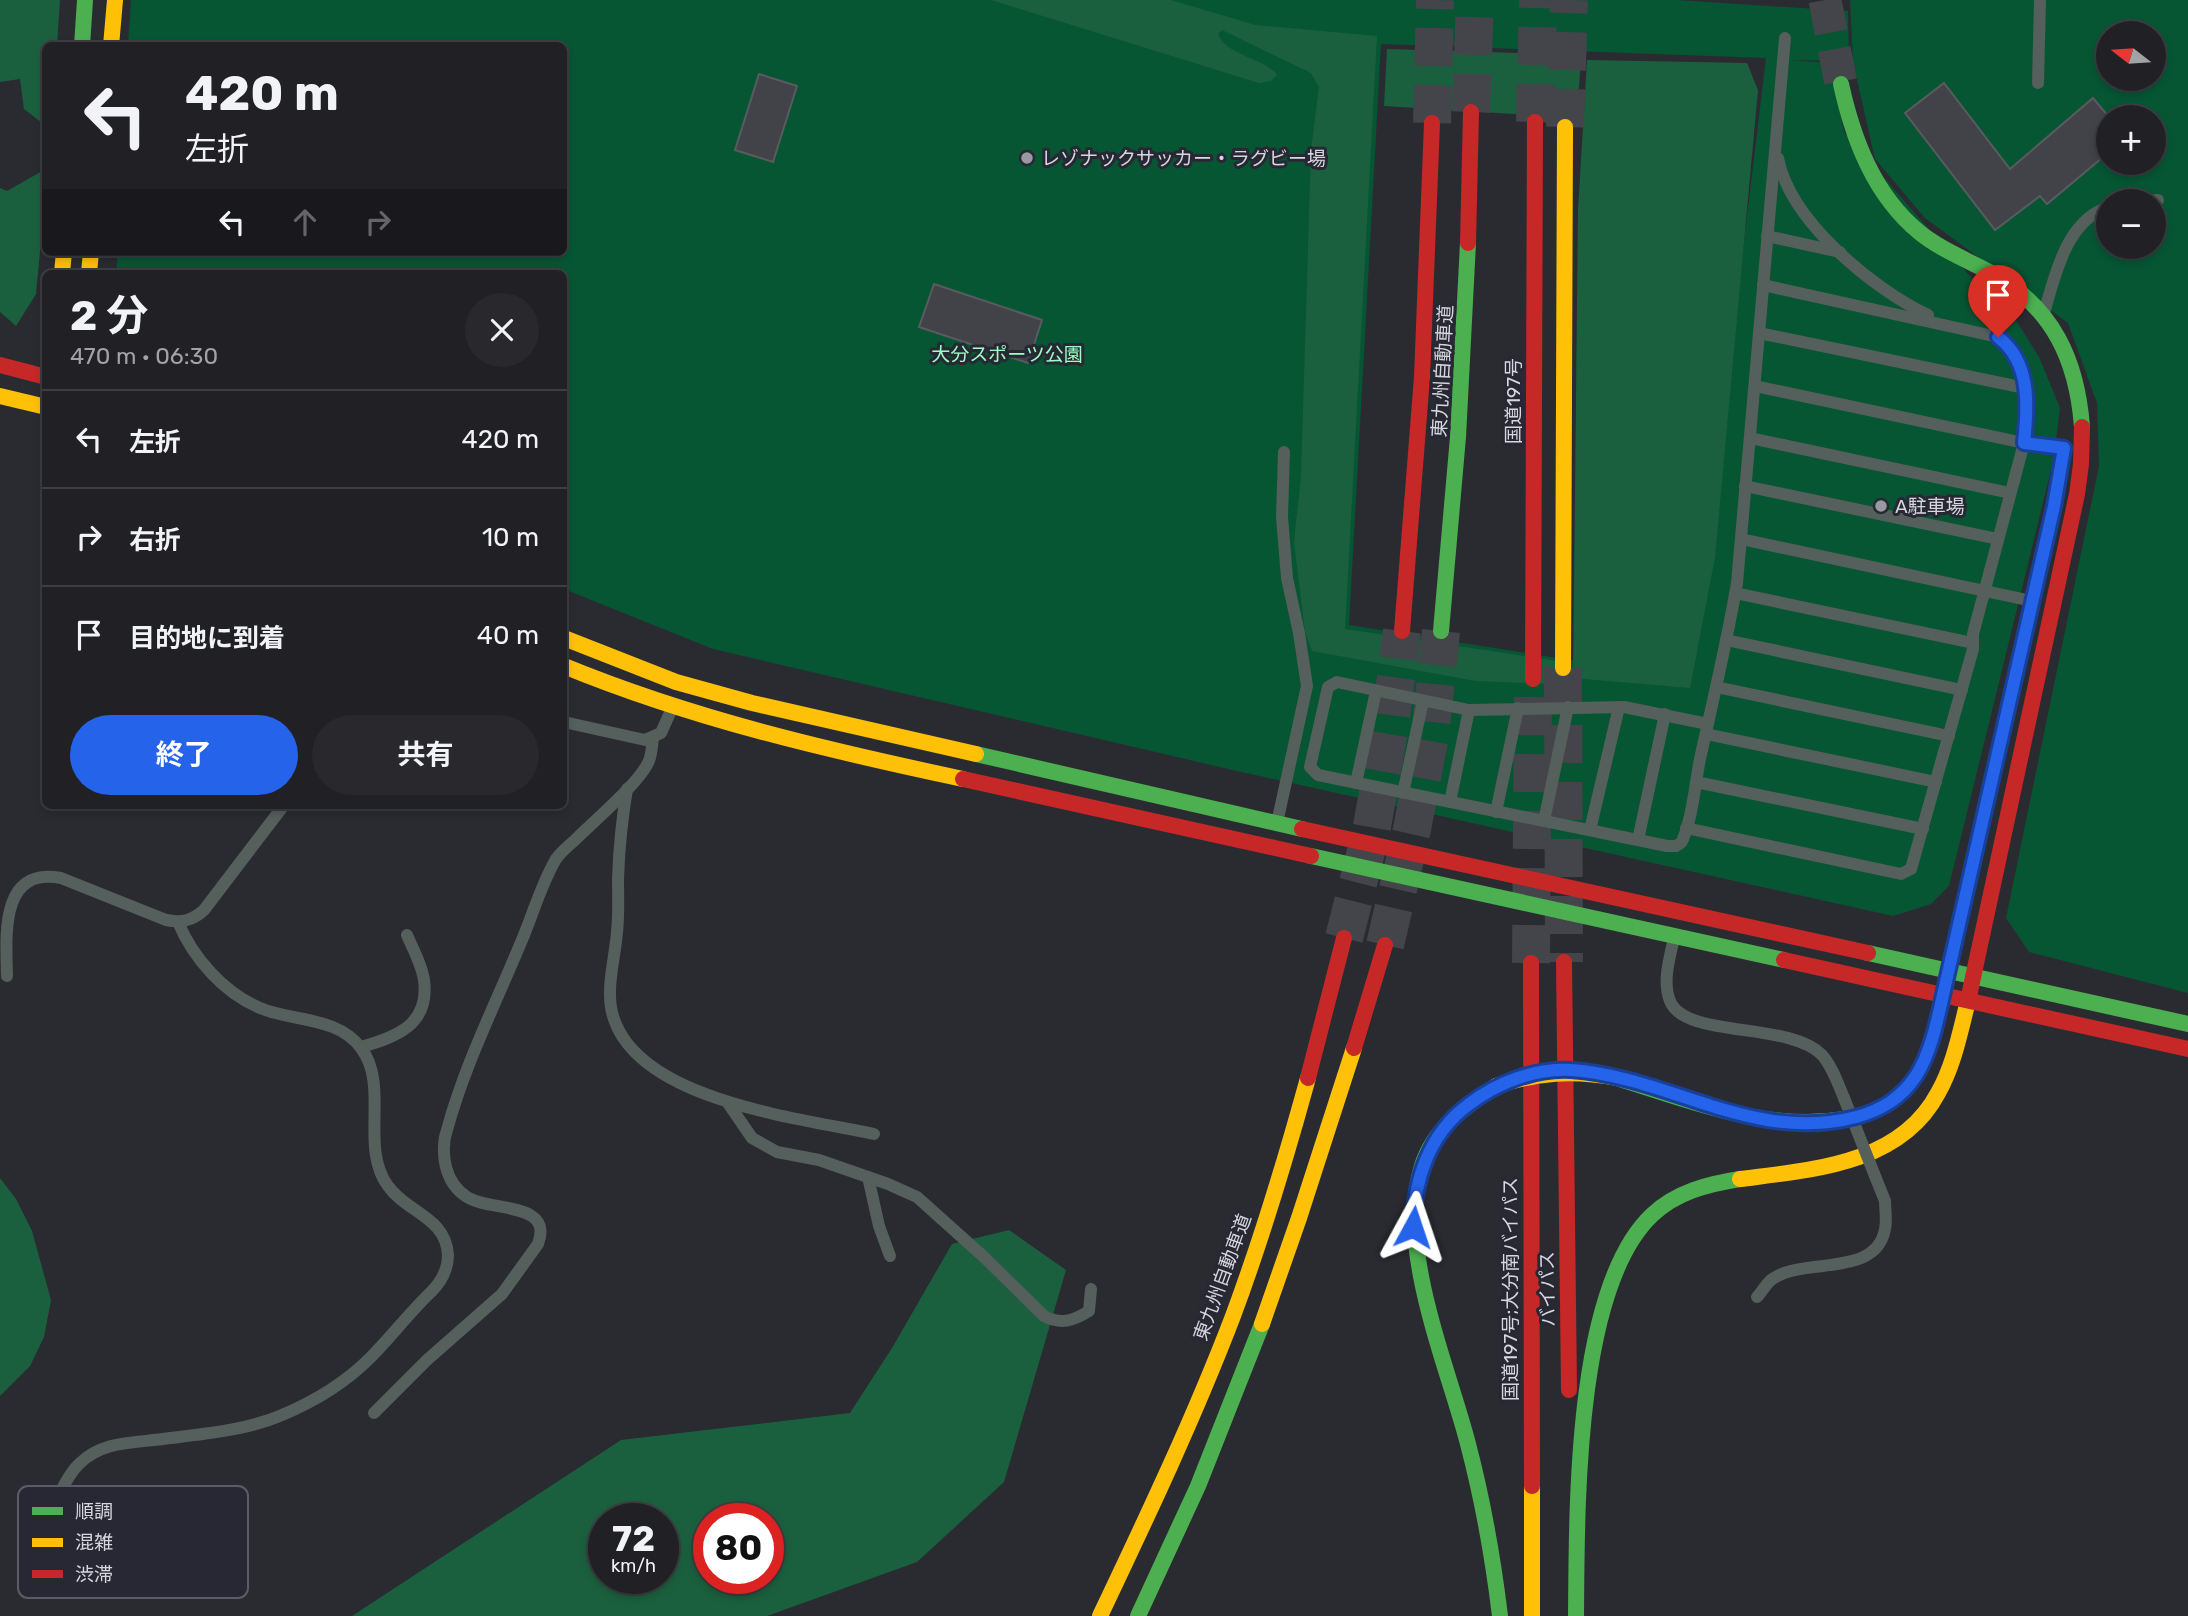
<!DOCTYPE html>
<html lang="ja">
<meta charset="utf-8">
<style>
:root{--surface:#202025;--page:#28282d;--text:#f1f3f6;--muted:#a2a3a7;--line:#3d3e42;--accent:#2563eb}
body{margin:0;font-family:Rubik,"Noto Sans JP",sans-serif;background:var(--page);color:var(--text);height:100vh;display:flex;flex-direction:column;font-size:26px;white-space:nowrap}
*{box-sizing:border-box;margin:0}
p{font-size:23px;color:var(--muted)}
.icon{flex:none;width:38px;height:38px;fill:none;stroke:currentColor;stroke-width:2;stroke-linecap:round;stroke-linejoin:round}
.map{position:relative;flex:1;overflow:hidden}
.side{position:absolute;left:42px;top:270px;width:525px;height:539px;display:flex;flex-direction:column;background:var(--surface);border-radius:10px;box-shadow:0 4px 10px #0003,0 0 0 2px var(--line)}
.side>*{flex:none}
.guide{position:absolute;left:42px;top:42px;width:525px;height:214px;border-radius:10px;box-shadow:0 4px 10px #0003,0 0 0 2px var(--line);background:#202025;color:var(--text);overflow:hidden}
.needle{width:46px;rotate:287deg}
.tools{position:absolute;left:2096px;top:21px;display:grid;gap:14px}
.tools a{display:grid;place-items:center;width:70px;height:70px;border-radius:50%;background:var(--surface);box-shadow:0 4px 10px #0003,0 0 0 2px var(--line);font-size:35px}
.speed{position:absolute;left:588px;top:1503px;display:flex;gap:14px;font-size:35px;font-weight:700;text-align:center}
.speed>*{display:grid;place-content:center;width:91px;height:91px;border-radius:50%;background:var(--surface);box-shadow:0 4px 10px #0003,0 0 0 2px var(--line);line-height:1}
.speed small{font-size:18px;font-weight:400}
.speed .limit{border:10px solid #d22;background:#fff;color:#111}
.pin{position:absolute;display:grid;place-items:center;width:60px;height:60px;color:#fff;margin:-72px -30px;border-radius:50% 50% 50% 0;rotate:-45deg;box-shadow:0 0 7px #0007}
.pin .icon{rotate:45deg}
.me{position:absolute;width:77px;margin:-38px;rotate:5deg;stroke-linejoin:round;filter:drop-shadow(0 0 5px #0008)}
.turn{display:flex;align-items:center;gap:24px;height:147px;padding:0 28px;font-size:32px}
.turn .icon{width:91px;height:91px;stroke-width:2.5}
.turn b{display:block;font-size:49px;line-height:60px}
.lanes{display:flex;align-items:center;height:66px;padding:0 28px;background:#0003;justify-content:center;gap:35px;direction:ltr}
.lanes .off{opacity:.35}
.round{display:grid;place-items:center;flex:none;width:74px;height:74px;border-radius:37px;background:var(--page)}
.summary{display:flex;align-items:center;justify-content:space-between;height:119px;padding:0 28px}
h1{font-size:42px;font-weight:700;line-height:52px}
.primary-button{display:flex;gap:14px;margin-top:auto;padding:14px 28px}
.primary-button a{flex:1;height:80px;border-radius:42px;background:var(--accent);color:#fff;font-size:28px;font-weight:700;line-height:80px;text-align:center}
.primary-button a+a{background:var(--page);color:var(--text)}
ul{padding:0;list-style:none}
li{display:flex;align-items:center;gap:21px;height:98px;padding:0 28px;border-top:2px solid var(--line)}
li div{flex:1}
li b{display:block;font-size:26px}
li em{font-style:normal}
.map>svg:first-child{display:block}
</style>
<div class="map">
<svg width="2188" height="1616" viewBox="0 0 2188 1616">
<rect width="100%" height="100%" fill="#2a2b31"/>
<g fill="#065634" fill-rule="evenodd">
<path d="M131,0h1545l172,11 1,50 -59,-1 41,3 13,69 124,142 44,40 27,43 21,51 -7,54 -104,424 -18,18 -38,12 -656,-145 -524,-122 -149,-60v-316h-448l2,-21h446v-206l-436,-1zM1381,44l385,14 -44,367 -38,253 -335,-53z"/>
<path d="M1850,0h338v993l-159,-41 -23,-34 93,-452 -2,-63 -29,-80 -143,-105 -50,-59 -22,-97zM2109,33h45v46h-45zM2109,117h45v46h-45zM2109,201h45v46h-45z"/>
</g>
<g fill="#1b603e" fill-rule="evenodd">
<polygon points="0,0 60,0 57,45 46,46 46,188 36,294 16,326 0,312 0,188 7,191 44,170 41,122 24,109 20,79 0,82"/>
<path d="M991,0h180l84,25 122,11 -32,593 225,34 1,22 -95,-4 -164,-30 -7,-19 -11,-90 7,-65 10,-327 8,-63 -8,-14 -89,-43 -4,4c9,22 45,23 59,41l-6,6 -12,2z"/>
<polygon points="1387,49 1581,55 1577,118 1384,106"/>
<polygon points="1587,60 1747,63 1758,90 1715,557 1690,688 1573,678 1578,210"/>
<polygon points="0,1178 16,1199 32,1231 51,1300 44,1337 30,1366 0,1396"/>
<path d="M1009,1230l57,40 -62,212 -87,80 -150,54h-415l269,-176 229,-27 42,-65 60,-104zM604,1519h59v59h-59zM709,1519h59v59h-59z"/>
</g>
<g fill="#424349" stroke="#5a5b60" stroke-width="2">
<polygon points="759,74 797,86 773,162 735,150"/>
<polygon points="1944,83 2010,169 2093,98 2109,117 2109,152 2047,204 2040,196 1995,230 1905,113"/>
<polygon points="934,284 1042,320 1028,363 919,327"/>
</g>
<g fill="none" stroke-linecap="round" stroke-linejoin="round">
<polyline stroke="#44454b" stroke-width="33" stroke-dasharray="33 17" stroke-linecap="butt" points="1825,0 1841,84"/>
<g stroke="#44454b" stroke-width="38" stroke-dasharray="38 19" stroke-linecap="butt">
<polyline points="1471,112 1475,0"/>
<polyline points="1535,122 1538,0"/>
<polyline points="1432,123 1435,0"/>
<polyline points="1565,127 1569,0"/>
<polyline points="1563,668 1564,962"/>
<polyline points="1344,938 1371,832 1389,731 1402,631"/>
<polyline points="1385,945 1412,829 1430,736 1441,631"/>
<polyline points="1531,963 1533,679"/>
</g>
<g stroke="#555f5b" stroke-width="12">
<polyline points="2038,83 2040,0"/>
<path d="M1778,158c12,63 95,131 150,157"/>
<polyline points="2141,201 2158,200"/>
<polyline points="1767,236 1840,252"/>
<path d="M2044,313c11,-37 22,-93 65,-106"/>
<polyline points="1759,333 2025,388"/>
<polyline points="1755,386 2024,443 2064,448"/>
<polyline points="1750,438 2010,493"/>
<polyline points="1745,486 1998,539"/>
<polyline points="1741,539 2032,601"/>
<polyline points="1735,593 1973,643"/>
<polyline points="1726,640 1962,690"/>
<polyline points="1716,687 1949,736"/>
<polyline points="564,722 645,740 661,733 673,706"/>
<path d="M1708,724l-84,-17 -155,3 -132,-28 -9,5 -18,80 8,8 349,71h9c5,-3 5,-2 7,-7 10,-23 12,-56 17,-80 13,-59 27,-117 37,-176l48,-545"/>
<polyline points="1706,734 1936,782"/>
<polyline points="1696,782 1923,829"/>
<polyline points="1356,783 1376,691"/>
<path d="M627,789c-5,30 -8,59 -9,90 0,17 1,35 -1,53 -2,27 -12,58 -4,84 25,85 187,102 261,118"/>
<polyline points="1403,793 1423,701"/>
<polyline points="1450,802 1469,710"/>
<polyline points="1496,812 1518,708"/>
<polyline points="1544,821 1568,707"/>
<polyline points="1277,823 1307,686 1299,633 1287,578 1282,517 1284,452"/>
<path d="M1686,828l215,46 10,-5 62,-220v-15l51,-191c4,-37 7,-81 -26,-106l-235,-52"/>
<polyline points="1590,830 1619,707"/>
<polyline points="1638,840 1665,714"/>
<path d="M1674,938c-4,19 -12,43 -4,63 15,38 119,20 152,54 10,11 16,29 22,43"/>
<path d="M7,976c-1,-42 -7,-109 54,-98l105,42c15,3 26,1 38,-10l80,-105"/>
<path d="M361,1047c35,-10 69,-22 63,-67 -2,-15 -11,-31 -17,-45"/>
<path d="M728,1103l24,35 25,14 42,8 69,24 29,13 67,60 60,59c17,9 29,5 45,-5l2,-22"/>
<polyline points="868,1177 879,1226 890,1256"/>
<path d="M1757,1297c5,-5 9,-13 14,-17 31,-24 105,-1 114,-51 2,-9 0,-19 0,-28"/>
<path d="M374,1413l53,-53 75,-66 36,-50c16,-43 -48,-32 -71,-47 -11,-7 -18,-18 -21,-30 -3,-11 -3,-26 1,-37 17,-63 47,-123 72,-183 13,-29 21,-61 37,-88 5,-7 12,-13 19,-19 19,-19 62,-55 73,-77 4,-7 4,-18 5,-26"/>
<path d="M47,1519c10,-18 18,-41 32,-55 23,-23 54,-21 84,-25 39,-5 82,-8 119,-24 31,-13 63,-32 88,-57 21,-21 39,-45 61,-66 10,-10 17,-22 17,-37 -2,-38 -41,-42 -60,-69 -29,-39 2,-100 -27,-138 -24,-32 -68,-26 -101,-40 -36,-15 -67,-50 -82,-86"/>
</g>
<g stroke="#4caf50" stroke-width="16">
<polyline points="82,46 85,0"/>
<path d="M1841,84c12,55 33,111 78,148 22,18 49,28 74,42 60,34 84,86 89,153"/>
<polyline points="1441,631 1458,437 1468,243"/>
<polyline points="976,754 1302,829"/>
<polyline points="1311,856 1784,960"/>
<polyline points="1868,953 2188,1024"/>
<polyline points="1944,992 1990,789"/>
<path d="M1617,1078c74,23 149,54 228,41 23,-4 45,-12 61,-30 17,-19 24,-43 31,-67"/>
<path d="M1496,1086c-31,21 -62,42 -74,80 -26,82 25,197 46,278 15,57 25,114 32,172"/>
<polyline points="1138,1616 1198,1486 1262,1324"/>
<path d="M1576,1616c1,-104 -2,-327 76,-401 24,-23 56,-31 88,-36"/>
</g>
<g stroke="#ffc107" stroke-width="16">
<polyline points="111,46 115,0"/>
<polyline points="62,273 64,252"/>
<polyline points="89,273 91,252"/>
<polyline points="0,396 46,407"/>
<polyline points="564,638 676,682 752,703 976,754"/>
<path d="M564,666c129,53 263,84 399,113"/>
<polyline points="1563,668 1565,127"/>
<path d="M1740,1179c71,-9 160,-14 198,-86 16,-28 22,-61 30,-92"/>
<polyline points="1262,1324 1299,1218 1354,1048"/>
<polyline points="1532,1486 1532,1616"/>
<path d="M1100,1616c47,-99 94,-198 133,-300 29,-78 53,-158 75,-238"/>
</g>
<g stroke="#c62828" stroke-width="16">
<polyline points="1468,243 1471,112"/>
<polyline points="0,365 46,377"/>
<polyline points="1402,631 1422,377 1432,123"/>
<polyline points="1533,679 1535,122"/>
<polyline points="963,779 1311,856"/>
<polyline points="1302,829 1868,953"/>
<polyline points="1784,960 2188,1049"/>
<polyline points="1564,962 1569,1390"/>
<polyline points="1531,963 1532,1486"/>
<polyline points="1969,996 2077,494 2081,464 2082,427"/>
<polyline points="1354,1048 1385,945"/>
<polyline points="1308,1078 1344,938"/>
</g>
<polyline stroke="#555f5b" stroke-width="12" points="1844,1098 1885,1201"/>
<path stroke="#ffc107" stroke-width="16" d="M1496,1086c41,-14 78,-16 121,-8"/>
</g>
<g fill="none" stroke-linecap="round" stroke-linejoin="round">
<g stroke="#184099" stroke-width="18">
<path id="route" d="M1413,1227c1,-47 16,-93 55,-122 28,-22 67,-37 103,-35 100,7 182,74 285,47 26,-7 45,-19 60,-41 15,-24 21,-54 27,-81l111,-489 10,-58 -40,-5c4,-37 7,-81 -26,-106"/>
</g>
<use href="#route" stroke="#2563eb" stroke-width="12"/>
</g>
<g fill="#999aa1" stroke="#272834" stroke-width="2.5">
<circle cx="1027" cy="158" r="7"/>
<circle cx="1881" cy="506" r="7"/>
</g>
<g text-anchor="middle" stroke-width="6" stroke-linejoin="round" paint-order="stroke">
<g font-size="19" fill="#d5d6de" stroke="#272834" text-anchor="start">
<text x="1041" y="165">レゾナックサッカー・ラグビー場</text>
<text x="1895" y="513">A駐車場</text>
</g>
<g font-size="19" fill="#9dfdc2" stroke="#272834">
<text x="1007" y="361">大分スポーツ公園</text>
</g>
<g font-size="19" fill="#d5d6de" stroke="#272834">
<text transform="translate(1442 371) rotate(-87)" y="7">東九州自動車道</text>
<text transform="translate(1513 401) rotate(-90)" y="7">国道197号</text>
<text transform="translate(1222 1277) rotate(-70)" y="7">東九州自動車道</text>
<text transform="translate(1510 1289) rotate(-90)" y="7">国道197号;大分南バイパス</text>
<text transform="translate(1547 1289) rotate(-91)" y="7">バイパス</text>
</g>
</g>
<rect x="18" y="1486" width="230" height="112" rx="10" fill="#272834" stroke="#5b5c67" stroke-width="2"/>
<rect x="32" y="1507" width="31" height="8" fill="#4caf50"/>
<rect x="32" y="1538" width="31" height="9" fill="#ffc107"/>
<rect x="32" y="1570" width="31" height="8" fill="#c62828"/>
<g font-size="19" fill="#d5d6de">
<text x="75" y="1518">順調</text>
<text x="75" y="1549">混雑</text>
<text x="75" y="1581">渋滞</text>
</g>
</svg>
<div class="tools">
<a><svg class="needle" viewBox="-14 -14 28 28"><path d="M0-13l5 13h-10z" fill="#e53935"/><path d="M0 13l5-13h-10z" fill="#a2a3a7"/></svg></a>
<a>+</a>
<a>−</a>
</div>
<div class="speed"><div>72<small>km/h</small></div><div class="limit">80</div></div>
<div class="pin" style="left:1998px;top:337px;background:#d93025"><svg class="icon" aria-label="arrive" viewBox="0 0 24 24"><path d="M6 21V4h12l-3 4 3 4H6"/></svg></div>
<svg class="me" style="left:1413px;top:1227px" viewBox="-20 -20 40 40"><path d="M0-17L14 15 0 8-14 15z" fill="#2563eb" stroke="#fff" stroke-width="4"/></svg>
<div class="guide">
<div class="turn"><svg class="icon" aria-label="left" viewBox="0 0 24 24"><path d="M17 20v-9H6M10 6l-5 5 5 5"/></svg><div><b>420 m</b>左折</div></div>
<div class="lanes"><svg class="icon" aria-label="left" viewBox="0 0 24 24"><path d="M17 20v-9H6M10 6l-5 5 5 5"/></svg><svg class="icon off" aria-label="ahead" viewBox="0 0 24 24"><path d="M12 20V5M6 11l6-6 6 6"/></svg><svg class="icon off" aria-label="right" viewBox="0 0 24 24"><path d="M7 20v-9h11M14 6l5 5-5 5"/></svg></div>
</div>
<section class="side">
<div class="summary"><div><h1>2 分</h1><p>470 m · 06:30</p></div><a class="round"><svg class="icon" aria-label="close" viewBox="0 0 24 24"><path d="M6 6l12 12M18 6L6 18"/></svg></a></div>
<ul>
<li><svg class="icon" aria-label="left" viewBox="0 0 24 24"><path d="M17 20v-9H6M10 6l-5 5 5 5"/></svg><div><b>左折</b></div><em>420 m</em></li>
<li><svg class="icon" aria-label="right" viewBox="0 0 24 24"><path d="M7 20v-9h11M14 6l5 5-5 5"/></svg><div><b>右折</b></div><em>10 m</em></li>
<li><svg class="icon" aria-label="arrive" viewBox="0 0 24 24"><path d="M6 21V4h12l-3 4 3 4H6"/></svg><div><b>目的地に到着</b></div><em>40 m</em></li>
</ul>
<div class="primary-button"><a>終了</a><a>共有</a></div>
</section>
</div>
